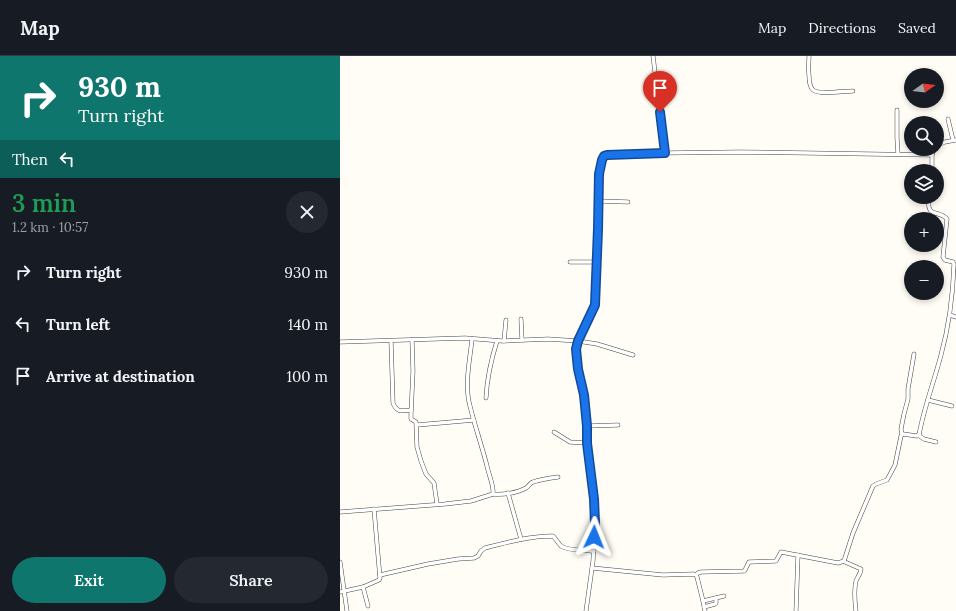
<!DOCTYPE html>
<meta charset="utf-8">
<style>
:root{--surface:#171b24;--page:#242831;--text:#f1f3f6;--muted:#9ea1a6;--line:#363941;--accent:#0f766e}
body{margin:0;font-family:Lora,serif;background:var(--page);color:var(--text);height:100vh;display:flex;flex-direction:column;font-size:15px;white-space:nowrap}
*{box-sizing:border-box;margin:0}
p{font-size:13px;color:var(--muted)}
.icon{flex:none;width:22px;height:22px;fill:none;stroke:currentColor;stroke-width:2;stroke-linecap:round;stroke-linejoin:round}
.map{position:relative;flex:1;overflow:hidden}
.panel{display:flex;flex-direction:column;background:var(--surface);width:340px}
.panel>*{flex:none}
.banner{background:#0f766e;color:#fff;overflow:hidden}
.needle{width:26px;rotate:76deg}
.controls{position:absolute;left:564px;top:12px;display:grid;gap:8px}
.controls a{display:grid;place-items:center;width:40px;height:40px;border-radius:50%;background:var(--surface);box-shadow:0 2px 6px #0003;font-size:20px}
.pin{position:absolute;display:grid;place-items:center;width:34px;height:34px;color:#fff;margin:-41px -17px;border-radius:50% 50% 50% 0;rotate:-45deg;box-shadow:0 0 4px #0007}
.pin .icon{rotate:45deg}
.me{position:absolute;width:44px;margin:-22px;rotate:2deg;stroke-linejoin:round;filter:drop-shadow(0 0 3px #0008)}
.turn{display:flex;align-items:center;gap:14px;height:84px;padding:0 12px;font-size:18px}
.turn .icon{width:52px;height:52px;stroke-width:2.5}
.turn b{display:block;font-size:28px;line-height:34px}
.then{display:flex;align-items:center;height:38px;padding:0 12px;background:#0003;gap:8px;font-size:15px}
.round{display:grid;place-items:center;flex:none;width:42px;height:42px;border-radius:21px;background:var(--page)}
.summary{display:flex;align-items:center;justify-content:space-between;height:68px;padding:0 12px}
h1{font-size:24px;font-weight:600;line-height:30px;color:#1e9e55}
.primary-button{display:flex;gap:8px;margin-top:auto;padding:8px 12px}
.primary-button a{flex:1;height:46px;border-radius:24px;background:var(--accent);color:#fff;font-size:16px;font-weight:600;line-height:46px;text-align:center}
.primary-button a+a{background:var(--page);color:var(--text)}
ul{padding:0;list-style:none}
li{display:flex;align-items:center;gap:12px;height:52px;padding:0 12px}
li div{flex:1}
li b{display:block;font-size:15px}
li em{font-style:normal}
header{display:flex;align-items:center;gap:24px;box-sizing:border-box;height:56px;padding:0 20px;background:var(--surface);border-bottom:1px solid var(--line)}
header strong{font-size:19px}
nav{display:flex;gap:22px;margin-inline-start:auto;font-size:14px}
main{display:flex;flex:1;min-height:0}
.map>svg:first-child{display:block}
</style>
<header>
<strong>Map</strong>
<nav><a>Map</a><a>Directions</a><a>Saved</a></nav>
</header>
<main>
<section class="panel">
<div class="banner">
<div class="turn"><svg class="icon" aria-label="right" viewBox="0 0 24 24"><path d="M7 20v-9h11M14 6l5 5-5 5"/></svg><div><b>930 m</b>Turn right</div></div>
<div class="then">Then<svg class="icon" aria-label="left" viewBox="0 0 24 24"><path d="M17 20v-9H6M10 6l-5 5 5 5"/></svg></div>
</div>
<div class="summary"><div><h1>3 min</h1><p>1.2 km · 10:57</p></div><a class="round"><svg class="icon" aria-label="close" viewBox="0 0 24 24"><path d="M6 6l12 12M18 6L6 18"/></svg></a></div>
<ul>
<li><svg class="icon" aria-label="right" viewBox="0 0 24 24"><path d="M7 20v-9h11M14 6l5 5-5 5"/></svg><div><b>Turn right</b></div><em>930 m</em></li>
<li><svg class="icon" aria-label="left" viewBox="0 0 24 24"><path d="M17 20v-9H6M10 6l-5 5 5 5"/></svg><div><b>Turn left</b></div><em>140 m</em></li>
<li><svg class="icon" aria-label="arrive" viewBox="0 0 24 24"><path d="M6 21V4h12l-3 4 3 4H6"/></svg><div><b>Arrive at destination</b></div><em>100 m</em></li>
</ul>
<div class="primary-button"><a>Exit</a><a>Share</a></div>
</section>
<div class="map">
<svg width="616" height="555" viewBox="0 0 616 555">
<rect width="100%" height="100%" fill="#fffdf5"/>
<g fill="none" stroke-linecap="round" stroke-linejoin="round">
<g stroke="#444" stroke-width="4.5">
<g id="minor">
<polyline points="313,0 325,97"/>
<path d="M469,0c0,6 -1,13 0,19 0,4 1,12 4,15 5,5 32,1 40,1"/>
<polyline points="557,54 557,82 558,98"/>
<polyline points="608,63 613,84"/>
<polyline points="597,89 605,86 616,84"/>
<polyline points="592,115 592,99 594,93"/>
<polyline points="258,145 288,146"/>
<polyline points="230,206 256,206"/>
<polyline points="610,259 616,261"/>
<polyline points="181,263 182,284"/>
<polyline points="72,284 73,315 71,358 71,363 76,366 77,391 81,405 86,418 94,427 97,448"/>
<path d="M51,285l2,62c4,10 9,8 18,7"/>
<polyline points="164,285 166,264"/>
<polyline points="0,286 125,282 162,285 208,283 238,285 257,288 293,299"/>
<path d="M146,342c1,-20 5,-38 11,-57"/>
<polyline points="588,344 612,350"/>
<polyline points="77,369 134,364"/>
<polyline points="247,370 278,369"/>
<polyline points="214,376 230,386 247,387"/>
<polyline points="562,379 561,373 564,358 568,343 568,333 574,298"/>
<polyline points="578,379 584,383 596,386"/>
<polyline points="168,437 181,483"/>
<path d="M153,438c10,1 24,-1 33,-6 3,-2 4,-5 7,-6 8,-3 17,-4 25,-5"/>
<path d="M0,456l105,-8 26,-3 22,-7c1,-7 -3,-16 -5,-24 -5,-21 -13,-43 -18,-64 -6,-22 0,-46 2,-67"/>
<path d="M504,505l9,-28 20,-47 3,-2 11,-4 8,-15 6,-29 2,-2 14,2 2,-1c5,-28 15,-53 22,-80 8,-29 12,-61 13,-91l-1,-2 -8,-2 -2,-3 4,-38c-9,-10 -21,0 -18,-22"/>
<path d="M504,505l1,1 16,7c0,4 -3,7 -5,12 -2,8 -1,22 0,30"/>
<polyline points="0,506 7,555"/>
<polyline points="252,512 323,519 354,518 356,519 357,521 363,545 365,555"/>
<path d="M40,519l48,-11 30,-5 16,-1 4,-2 3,-5 4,-3c23,-6 45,-12 68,-12 3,3 5,7 8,10 7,5 24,4 33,5"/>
<polyline points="356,519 358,517 361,516 404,515 405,514 409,506 436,505 441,496 498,507 504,505"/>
<polyline points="23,531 28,550"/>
<polyline points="0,536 23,531 39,524 40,522 34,453"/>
<polyline points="363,545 384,540"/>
<polyline points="364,551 375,548 376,547 376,542"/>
<polyline points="246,555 253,505 255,467 254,443 247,387 247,362 244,339 238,313 236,293 238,285 255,249 258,173 259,118 262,104 264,100 267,99 325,97 400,96 592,99"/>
<polyline points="456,555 458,499"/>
</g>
</g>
<use href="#minor" stroke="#fff" stroke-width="3.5"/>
</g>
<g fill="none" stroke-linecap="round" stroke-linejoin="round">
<g stroke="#114b97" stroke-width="10">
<polyline id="route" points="254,481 255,467 254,443 247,387 247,370 244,339 238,313 236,293 238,285 255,249 258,173 259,118 262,104 264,100 267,99 325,97 320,56"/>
</g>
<use href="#route" stroke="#1a73e8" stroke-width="7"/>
</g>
</svg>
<div class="controls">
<a><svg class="needle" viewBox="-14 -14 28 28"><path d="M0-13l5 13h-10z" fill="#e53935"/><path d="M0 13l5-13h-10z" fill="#9ea1a6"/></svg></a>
<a><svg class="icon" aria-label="search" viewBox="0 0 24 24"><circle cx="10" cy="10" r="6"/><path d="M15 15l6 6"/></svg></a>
<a><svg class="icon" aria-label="layers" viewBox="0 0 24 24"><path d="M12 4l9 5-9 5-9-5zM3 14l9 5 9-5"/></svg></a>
<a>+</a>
<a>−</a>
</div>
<div class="pin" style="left:320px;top:56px;background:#d93025"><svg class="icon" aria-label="arrive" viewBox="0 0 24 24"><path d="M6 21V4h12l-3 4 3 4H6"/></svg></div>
<svg class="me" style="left:254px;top:481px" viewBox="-20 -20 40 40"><path d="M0-17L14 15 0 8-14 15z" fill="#1a73e8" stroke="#fff" stroke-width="4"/></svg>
</div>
</main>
